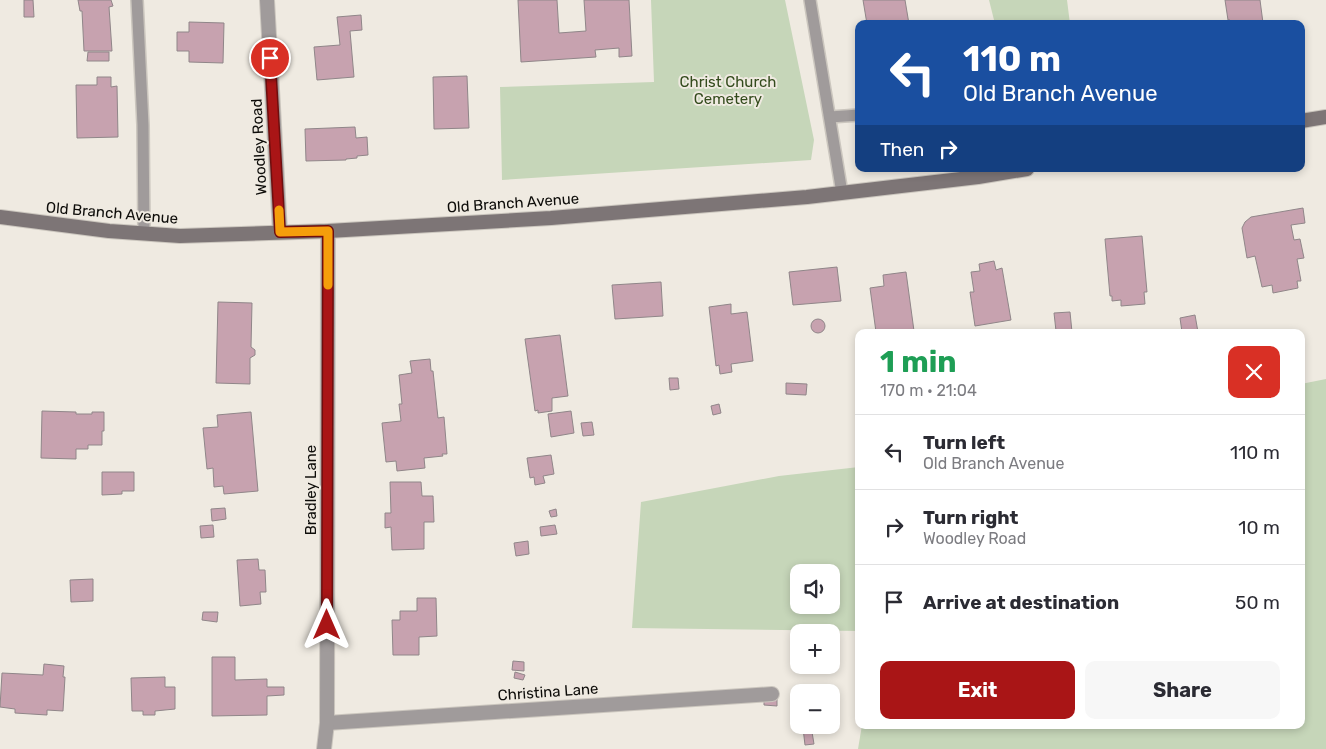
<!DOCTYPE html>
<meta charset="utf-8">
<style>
:root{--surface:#fff;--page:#f7f7f7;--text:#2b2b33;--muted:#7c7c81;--line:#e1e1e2;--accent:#a91516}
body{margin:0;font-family:Rubik,sans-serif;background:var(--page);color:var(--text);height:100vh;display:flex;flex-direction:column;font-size:19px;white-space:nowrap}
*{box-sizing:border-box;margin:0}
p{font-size:16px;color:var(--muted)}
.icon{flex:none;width:28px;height:28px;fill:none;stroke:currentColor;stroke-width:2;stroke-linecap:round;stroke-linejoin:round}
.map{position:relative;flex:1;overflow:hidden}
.sheet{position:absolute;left:855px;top:329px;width:450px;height:400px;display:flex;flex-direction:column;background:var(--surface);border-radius:10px;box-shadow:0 2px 8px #0003}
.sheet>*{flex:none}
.hud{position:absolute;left:855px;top:20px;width:450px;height:152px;border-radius:10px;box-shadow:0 2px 8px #0003;background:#1a4fa0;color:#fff;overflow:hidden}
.controls{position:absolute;left:790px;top:564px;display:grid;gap:10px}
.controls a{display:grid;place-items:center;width:50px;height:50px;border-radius:10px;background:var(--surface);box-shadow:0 2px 8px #0003;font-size:25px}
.pin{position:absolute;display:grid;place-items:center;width:42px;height:42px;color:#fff;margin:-21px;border:2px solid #fff;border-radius:50%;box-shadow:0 1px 5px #0007}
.me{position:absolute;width:55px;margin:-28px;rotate:0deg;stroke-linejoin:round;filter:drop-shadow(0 0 4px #0008)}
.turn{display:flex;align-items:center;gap:18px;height:105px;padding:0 25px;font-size:22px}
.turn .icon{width:65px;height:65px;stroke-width:2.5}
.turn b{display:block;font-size:35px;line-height:42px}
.then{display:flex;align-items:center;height:48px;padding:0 25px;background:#0003;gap:10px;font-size:19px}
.round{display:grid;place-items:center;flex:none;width:52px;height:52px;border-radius:10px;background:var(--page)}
.summary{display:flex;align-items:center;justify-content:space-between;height:85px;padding:0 25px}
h1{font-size:30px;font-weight:700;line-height:38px;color:#1e9e55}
.button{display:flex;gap:10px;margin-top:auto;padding:10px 25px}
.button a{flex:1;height:58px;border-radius:10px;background:var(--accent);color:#fff;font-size:20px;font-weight:700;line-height:58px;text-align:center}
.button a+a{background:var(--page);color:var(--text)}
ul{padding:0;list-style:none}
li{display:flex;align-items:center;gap:15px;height:75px;padding:0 25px;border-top:1px solid var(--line)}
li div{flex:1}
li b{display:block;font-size:19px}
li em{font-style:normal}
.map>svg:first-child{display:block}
</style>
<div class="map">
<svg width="1326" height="749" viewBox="0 0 1326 749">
<rect width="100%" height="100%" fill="#efeae1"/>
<g fill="#c6d6b9" fill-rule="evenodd">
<polygon points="651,0 785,0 814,140 811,160 502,180 500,87 654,82"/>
<polygon points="989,0 1067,0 1070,24 995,24"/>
<polygon points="1326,379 1326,749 858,749 862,725 1301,725 1301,384"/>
<path d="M859,467v164l-227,-3 9,-126 138,-26zM831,572v33h-32v-33z"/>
</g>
<g fill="#c7a2af" stroke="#908689">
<polygon points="24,0 33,0 34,17 24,17"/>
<polygon points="78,0 111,0 113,6 109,7 112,51 84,51 82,11 80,11"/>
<polygon points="518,0 557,0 559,33 586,31 584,0 629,0 632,56 619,57 619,48 595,50 596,57 521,62"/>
<polygon points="863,0 905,0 909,24 867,24"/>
<polygon points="1225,0 1260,0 1263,23 1230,24 1230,20 1228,20"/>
<polygon points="361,15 362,30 350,31 354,77 317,80 314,47 340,45 337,17"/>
<polygon points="189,22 224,23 223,63 189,62 189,51 177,51 177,32 189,32"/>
<polygon points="88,52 109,52 109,61 87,61"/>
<polygon points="467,76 469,128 434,129 433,77"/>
<polygon points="97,77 111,77 111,87 117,86 118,137 77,138 76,85 97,85"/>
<polygon points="355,127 356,138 367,137 368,155 357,156 357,158 346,159 346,160 306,161 305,129"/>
<polygon points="1303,208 1305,223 1291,225 1294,240 1300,239 1304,258 1297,259 1301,281 1297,281 1298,288 1273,293 1272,285 1262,287 1255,256 1247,258 1242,228 1245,222 1251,217"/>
<polygon points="1142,236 1147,292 1144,292 1145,304 1121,306 1121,300 1112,301 1112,296 1110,296 1105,239"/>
<polygon points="994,261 996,270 1002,268 1011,320 975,326 970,292 974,292 971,272 980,271 979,264"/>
<polygon points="837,267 841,301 793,305 789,272"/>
<polygon points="906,272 914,331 910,332 876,332 870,288 884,286 883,275"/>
<polygon points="661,282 663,316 615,319 612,285"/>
<polygon points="218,302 252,303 251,347 255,350 255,355 250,358 250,384 216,383"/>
<polygon points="731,304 731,314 747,312 753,361 731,364 732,372 720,374 719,365 716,366 709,307"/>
<polygon points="1070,312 1072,332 1049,332 1056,331 1054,313"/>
<polygon points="1195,315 1198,332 1182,332 1180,318"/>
<circle cx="818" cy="326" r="7"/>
<polygon points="560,335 568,396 552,398 552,411 538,413 538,410 535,411 525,339"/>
<polygon points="430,359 431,371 433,371 438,418 444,417 447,454 442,454 443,456 424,458 425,468 397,471 396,461 386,462 382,423 401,421 399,404 402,404 399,375 412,373 410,361"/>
<polygon points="669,378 678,378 679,389 670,390"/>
<polygon points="786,383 807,384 806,395 786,394"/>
<polygon points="719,404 721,413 713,415 711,406"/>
<polygon points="42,411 76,412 76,414 92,414 92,412 104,412 104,431 102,431 102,445 88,445 88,449 76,449 76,459 41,458"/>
<polygon points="571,411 574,433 551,437 548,414"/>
<polygon points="251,412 258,491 224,494 223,486 214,487 213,468 207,469 203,428 218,427 217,415"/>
<polygon points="592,422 594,435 583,436 581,423"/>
<polygon points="551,455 554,474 543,476 545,483 535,485 534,477 530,478 527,458"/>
<polygon points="102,472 134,472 134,491 122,491 122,494 102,495"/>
<polygon points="390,482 421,482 422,496 433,496 434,522 424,522 424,549 392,550 391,527 385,528 385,513 391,513"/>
<polygon points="225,508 226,519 212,521 211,509"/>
<polygon points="556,509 557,516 551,517 549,511"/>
<polygon points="213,525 214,537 201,538 200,526"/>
<polygon points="555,525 557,534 541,536 540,527"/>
<polygon points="528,541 529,554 516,556 514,543"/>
<polygon points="258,559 259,570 265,570 266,592 260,592 261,604 240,606 237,560"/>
<polygon points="93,579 93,601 71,602 70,580"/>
<polygon points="417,598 436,598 437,636 419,637 419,655 393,655 392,620 400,620 400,611 417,611"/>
<polygon points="203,612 218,612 217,622 202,620"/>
<polygon points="212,657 235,657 235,680 267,679 267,687 284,687 284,695 267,696 267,715 212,716"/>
<polygon points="513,661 524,662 524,671 512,670"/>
<polygon points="44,664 64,666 63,677 65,677 63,711 47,710 47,715 15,713 15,709 0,707 2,673 43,675"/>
<polygon points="515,672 525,675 523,680 514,678"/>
<polygon points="165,677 165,687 175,687 175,709 155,711 155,715 143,715 143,711 132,711 131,678"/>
<polygon points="764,697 777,698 777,706 764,705"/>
<polygon points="811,726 814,744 805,745 803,728"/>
</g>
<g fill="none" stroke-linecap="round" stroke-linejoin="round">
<g stroke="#cbc6be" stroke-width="14">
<g id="service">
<polyline points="137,0 143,125 144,234"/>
<polyline points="810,0 842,193"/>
<polyline points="830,117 859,115"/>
</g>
</g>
<g stroke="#cbc6be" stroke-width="16">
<g id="minor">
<polyline points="267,0 280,232"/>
<polyline points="327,723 772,694"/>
<polyline points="324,749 327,723 328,231"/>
</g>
</g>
<g stroke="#cbc6be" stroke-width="16">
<g id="secondary">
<polyline points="1301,121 1326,117"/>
<polyline points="0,217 109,231 180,236 328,231 551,218 807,197 978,177 1027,169"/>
</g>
</g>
<use href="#service" stroke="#a09b9b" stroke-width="11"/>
<use href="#minor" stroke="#a09b9b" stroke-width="14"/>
<use href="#secondary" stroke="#7d7576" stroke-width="14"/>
</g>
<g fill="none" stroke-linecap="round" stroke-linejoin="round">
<g stroke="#6e0e0e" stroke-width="12">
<polyline id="route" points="270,58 280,232 328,231 327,625"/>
</g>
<use href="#route" stroke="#a91516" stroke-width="9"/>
<polyline stroke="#f59e0b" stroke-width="9" points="279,210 280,232 328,231 328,285"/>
</g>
<g text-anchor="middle" stroke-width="4" stroke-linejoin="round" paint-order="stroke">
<g font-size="15" fill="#334b1c" stroke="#efeae1">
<text x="728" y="87">Christ Church<tspan x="728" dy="17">Cemetery</tspan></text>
</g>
<g font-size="15" fill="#0d0c09" stroke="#efeae1">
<text transform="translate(259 147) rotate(-93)" y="5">Woodley Road</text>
<text transform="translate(513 203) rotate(-4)" y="5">Old Branch Avenue</text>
<text transform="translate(112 213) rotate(5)" y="5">Old Branch Avenue</text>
<text transform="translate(311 490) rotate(-90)" y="5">Bradley Lane</text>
<text transform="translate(548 692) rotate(-4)" y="5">Christina Lane</text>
</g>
</g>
</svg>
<div class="controls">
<a><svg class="icon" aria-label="sound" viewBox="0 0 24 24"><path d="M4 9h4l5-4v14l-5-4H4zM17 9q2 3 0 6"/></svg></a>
<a>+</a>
<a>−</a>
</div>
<div class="pin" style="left:270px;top:58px;background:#d93025"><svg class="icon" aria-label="arrive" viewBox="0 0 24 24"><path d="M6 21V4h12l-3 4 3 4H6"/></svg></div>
<svg class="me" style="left:327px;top:625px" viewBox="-20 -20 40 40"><path d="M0-17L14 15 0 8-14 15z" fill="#a91516" stroke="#fff" stroke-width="4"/></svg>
<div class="hud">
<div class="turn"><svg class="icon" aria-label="left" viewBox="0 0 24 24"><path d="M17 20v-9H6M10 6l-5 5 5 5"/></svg><div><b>110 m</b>Old Branch Avenue</div></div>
<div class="then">Then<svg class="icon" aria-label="right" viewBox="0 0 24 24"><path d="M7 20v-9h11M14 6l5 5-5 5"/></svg></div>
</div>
<section class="sheet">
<div class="summary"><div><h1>1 min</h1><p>170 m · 21:04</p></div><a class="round" style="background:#d93025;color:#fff"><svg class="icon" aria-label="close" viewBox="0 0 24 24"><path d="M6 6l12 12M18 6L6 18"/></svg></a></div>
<ul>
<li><svg class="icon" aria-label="left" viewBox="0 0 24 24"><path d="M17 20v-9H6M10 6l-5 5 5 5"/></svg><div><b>Turn left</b><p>Old Branch Avenue</p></div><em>110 m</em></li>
<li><svg class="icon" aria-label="right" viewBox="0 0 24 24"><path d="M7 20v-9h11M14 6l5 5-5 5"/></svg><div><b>Turn right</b><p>Woodley Road</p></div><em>10 m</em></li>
<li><svg class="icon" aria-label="arrive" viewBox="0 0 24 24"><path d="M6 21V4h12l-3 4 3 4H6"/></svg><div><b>Arrive at destination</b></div><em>50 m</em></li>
</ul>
<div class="button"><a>Exit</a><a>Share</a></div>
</section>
</div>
